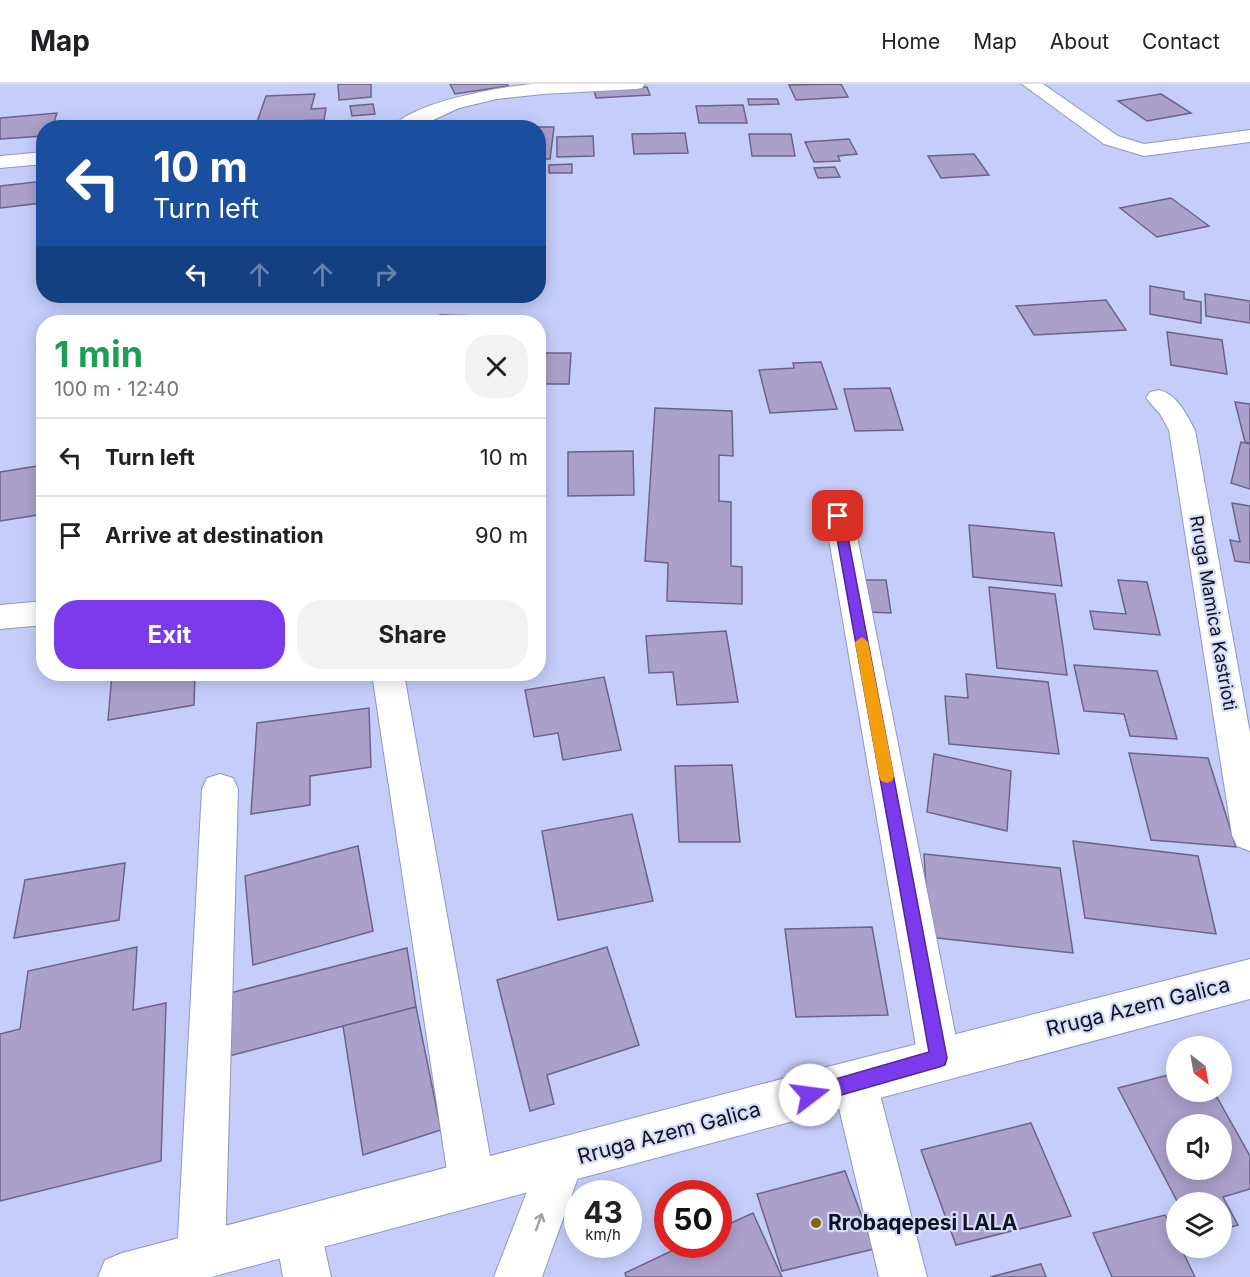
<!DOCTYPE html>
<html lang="en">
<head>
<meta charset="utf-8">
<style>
	:root { --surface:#fff; --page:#f2f2f2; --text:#202124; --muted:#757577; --line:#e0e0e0; --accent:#7c3aed }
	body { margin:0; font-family:Inter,sans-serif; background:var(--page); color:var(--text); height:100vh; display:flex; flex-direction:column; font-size:22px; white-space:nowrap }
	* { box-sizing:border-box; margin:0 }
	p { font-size:20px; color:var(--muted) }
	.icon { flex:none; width:33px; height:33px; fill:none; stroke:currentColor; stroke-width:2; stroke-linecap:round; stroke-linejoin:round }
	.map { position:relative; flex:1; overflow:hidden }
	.side { position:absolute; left:36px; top:231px; width:510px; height:366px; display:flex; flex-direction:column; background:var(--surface); border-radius:24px; box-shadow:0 3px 15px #0003 }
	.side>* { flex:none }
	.banner { position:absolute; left:36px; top:36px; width:510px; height:183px; border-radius:24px; box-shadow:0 3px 15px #0003; background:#1a4fa0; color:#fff; overflow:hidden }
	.needle { width:39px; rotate:149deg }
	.controls { position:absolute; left:1166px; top:952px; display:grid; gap:12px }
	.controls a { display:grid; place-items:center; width:66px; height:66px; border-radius:50%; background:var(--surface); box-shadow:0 3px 15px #0003; font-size:30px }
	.speed { position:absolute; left:564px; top:1096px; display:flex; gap:12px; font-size:30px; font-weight:700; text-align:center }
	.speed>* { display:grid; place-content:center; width:78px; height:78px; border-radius:50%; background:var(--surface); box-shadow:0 3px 15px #0003; line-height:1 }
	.speed small { font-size:15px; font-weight:400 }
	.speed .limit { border:9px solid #d22; background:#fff; color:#111 }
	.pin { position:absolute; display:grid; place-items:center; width:51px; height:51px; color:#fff; margin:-26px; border-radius:12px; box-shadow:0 3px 9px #0006 }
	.me { position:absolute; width:66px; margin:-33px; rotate:75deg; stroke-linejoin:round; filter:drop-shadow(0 0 4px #0008) }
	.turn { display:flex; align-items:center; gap:21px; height:126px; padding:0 18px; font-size:27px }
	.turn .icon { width:78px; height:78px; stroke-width:2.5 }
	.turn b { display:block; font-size:42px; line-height:51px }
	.lanes { display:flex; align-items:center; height:57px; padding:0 18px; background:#0003; justify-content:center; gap:30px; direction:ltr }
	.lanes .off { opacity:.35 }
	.round { display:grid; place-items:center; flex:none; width:63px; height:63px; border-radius:24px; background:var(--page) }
	.overview { display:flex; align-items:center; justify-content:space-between; height:102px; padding:0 18px }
	h1 { font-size:36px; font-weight:700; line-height:45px; color:#1e9e55 }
	.primary-button { display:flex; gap:12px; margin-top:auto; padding:12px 18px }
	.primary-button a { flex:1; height:69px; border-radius:24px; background:var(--accent); color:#fff; font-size:24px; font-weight:700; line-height:69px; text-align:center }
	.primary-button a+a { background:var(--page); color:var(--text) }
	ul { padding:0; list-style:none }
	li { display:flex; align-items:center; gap:18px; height:78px; padding:0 18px; border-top:2px solid var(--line) }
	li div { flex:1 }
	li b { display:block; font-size:22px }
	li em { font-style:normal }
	header { display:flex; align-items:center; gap:36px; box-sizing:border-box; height:84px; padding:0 30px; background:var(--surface); border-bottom:2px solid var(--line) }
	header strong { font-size:28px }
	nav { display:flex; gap:33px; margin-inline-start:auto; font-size:21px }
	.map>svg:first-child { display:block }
	.building { fill:#aba0cb; stroke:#6d638a; stroke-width:1.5; fill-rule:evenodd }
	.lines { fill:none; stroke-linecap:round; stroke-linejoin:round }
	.minor-casing { stroke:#8f96c1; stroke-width:2 }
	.major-casing { stroke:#8f96c1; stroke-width:2 }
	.minor { fill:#fff; fill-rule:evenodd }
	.major { fill:#fff; fill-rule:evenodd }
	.oneway { stroke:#9fa0a7 }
	.route { fill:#7c3aed; stroke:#51269a; stroke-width:1.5 }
	.slow { fill:#f59e0b }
	.poi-dot { fill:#7d6a01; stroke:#d6dcf7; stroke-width:2 }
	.labels { text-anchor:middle; stroke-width:4.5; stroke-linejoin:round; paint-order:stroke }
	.street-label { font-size:18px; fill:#101222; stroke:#d6dcf7 }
	.near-street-label { font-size:21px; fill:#101222; stroke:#d6dcf7 }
	.near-poi-label { font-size:21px; font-weight:bold; fill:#101222; stroke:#d6dcf7; text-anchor:start }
</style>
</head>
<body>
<header>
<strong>Map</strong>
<nav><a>Home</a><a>Map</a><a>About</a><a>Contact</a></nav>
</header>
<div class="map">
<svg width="1250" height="1193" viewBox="0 0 1250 1193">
	<rect width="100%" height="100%" fill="#c5cefa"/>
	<g class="building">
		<path d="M338,0H371V13L339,16Z"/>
		<path d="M450,0H507L508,2L455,10Z"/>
		<path d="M841,0L848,13L796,16L789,1Z"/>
		<path d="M647,3L650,11L596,14L594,6Z"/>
		<path d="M315,10L311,25L326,24L324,36L293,37L292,44H255L266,12Z"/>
		<path d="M1161,10L1191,29L1147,37L1118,17Z"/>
		<path d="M748,15H777L779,20L749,21Z"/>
		<path d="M373,20L375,30L352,32L350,22Z"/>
		<path d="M743,21L747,39H699L696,22Z"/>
		<path d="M57,29L52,44H44V52L0,55V34Z"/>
		<path d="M520,43H554L550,75H538V44Z"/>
		<path d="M685,49L688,69L634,70L632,50Z"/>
		<path d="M749,50H791L795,72H752Z"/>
		<path d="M593,52L594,72L557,73V53Z"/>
		<path d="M849,55L857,70L838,72L840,77L814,78L805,58Z"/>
		<path d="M974,70L989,91L941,94L928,72Z"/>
		<path d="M572,80V89H549V81Z"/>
		<path d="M835,83L840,93L818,94L814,84Z"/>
		<path d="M44,97L42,119L0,124V102Z"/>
		<path d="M1171,114L1209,142L1157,153L1120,124Z"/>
		<path d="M1150,202L1184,208V215L1201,218V239L1150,230Z"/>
		<path d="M1205,210L1250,217V239L1206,232Z"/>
		<path d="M1106,216L1126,246L1034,251L1016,222Z"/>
		<path d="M440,231L482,232L481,238H438Z"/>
		<path d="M1167,248L1222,256L1227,290L1171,281Z"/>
		<path d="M538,269H571L569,300H538Z"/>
		<path d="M821,278L837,325L770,329L759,286L794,284L793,279Z"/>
		<path d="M890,304L903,346L855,347L844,305Z"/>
		<path d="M1235,318L1250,320V359L1245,358Z"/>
		<path d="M655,324L732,327L733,372L719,371V417L731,418V482L742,483V520L667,517L668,479L645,477Z"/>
		<path d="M1241,358L1250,360V405L1231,399Z"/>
		<path d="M633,367L634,411L568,412V368Z"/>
		<path d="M44,381V430L0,437V388Z"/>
		<path d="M1232,419L1250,422V479L1235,477L1230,456L1240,458Z"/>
		<path d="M969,441L1054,449L1062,502L973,493Z"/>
		<path d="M864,496H886L891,529L869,528Z"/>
		<path d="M1118,496L1147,498L1160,551L1094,545L1090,527L1126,530Z"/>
		<path d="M989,503L1055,510L1067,591L997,584Z"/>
		<path d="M726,547L738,618L677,621L673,588L649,589L646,552Z"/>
		<path d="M1074,581L1157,587L1177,655L1130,652L1124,630L1084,627Z"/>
		<path d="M112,590H195L194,621L108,636Z"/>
		<path d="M966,590L1048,598L1059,670L949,660L945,612L968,614Z"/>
		<path d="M604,593L621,666L563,676L558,649L534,653L525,606Z"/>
		<path d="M369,624L371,683L310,692V721L251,730L257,639Z"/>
		<path d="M1129,669L1208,674L1236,763L1151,756Z"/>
		<path d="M934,670L1011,687L1007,747L927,728Z"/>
		<path d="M732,681L740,758H679L675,682Z"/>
		<path d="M632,730L653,817L558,836L542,747Z"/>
		<path d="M1073,757L1198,772L1216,850L1085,834Z"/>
		<path d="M358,762L373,847L253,881L245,792Z"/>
		<path d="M924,770L1060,784L1073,869L929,853Z"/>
		<path d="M125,779L119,836L14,854L25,796Z"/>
		<path d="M872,843L888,931L796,933L785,845Z"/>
		<path d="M137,863L133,926L166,919L161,1077L0,1117V950L20,945L28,887Z"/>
		<path d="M607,863L639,961L547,991L554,1020L530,1027L497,896Z"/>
		<path d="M407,864L416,923L229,972L226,910Z"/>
		<path d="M416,923L441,1046L363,1071L343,942Z"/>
		<path d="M1176,989V1008H1214L1250,1072V1105L1223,1113L1238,1141L1221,1146V1119H1178L1118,1004ZM1176,1041H1221V1086H1176Z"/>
		<path d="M1031,1039L1071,1132L956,1161L921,1066Z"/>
		<path d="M845,1087L874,1165L782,1187L757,1110Z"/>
		<path d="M753,1129L782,1193H626L625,1189L684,1161H718V1145Z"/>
		<path d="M1165,1131L1176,1153V1164H1181L1195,1193H1112L1093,1149Z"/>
		<path d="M1041,1180L1046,1193H990Z"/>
	</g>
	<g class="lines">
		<defs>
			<g id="minor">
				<path d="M532,0H645L642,4L636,5L543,10L497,15L459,24L416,44H392C411,18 500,3 532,0Z"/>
				<path d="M1022,0H1043L1118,52L1144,60L1250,46V58L1144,72L1104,60Z"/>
				<path d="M44,68V80L0,84V72Z"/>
				<path d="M1159,306C1178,311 1186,330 1195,346L1250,649V767L1237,762L1232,751L1169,346L1160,330L1146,314L1150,308Z"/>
				<path d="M839,422L849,425L853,432L960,974L954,989L939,995L924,989L918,974L825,432L829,425Z"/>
				<path d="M44,517V541L0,545V521Z"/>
				<path d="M372,590H404L495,1100L488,1116L472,1123L456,1116L449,1100Z"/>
				<path d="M220,690L233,694L238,705L225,1172L218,1189C205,1193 197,1193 184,1189L177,1172L202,705L207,694Z"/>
				<path d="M855,977L870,984L877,999L927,1193H879L833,999L840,984Z"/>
				<path d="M561,1054L577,1061L584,1077L542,1193H494L545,1061Z"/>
				<path d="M298,1124L315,1130L321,1147L331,1193H283L275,1147L281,1130Z"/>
			</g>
			<path id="major" d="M1250,875V915L211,1193H98L105,1176L122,1169L827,983Z"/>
		</defs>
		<use href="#minor" class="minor-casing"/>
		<use href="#major" class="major-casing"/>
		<use href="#minor" class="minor"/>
		<use href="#major" class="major"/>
	</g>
	<defs><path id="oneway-shaft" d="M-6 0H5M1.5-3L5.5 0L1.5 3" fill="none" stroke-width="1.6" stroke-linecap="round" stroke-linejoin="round" transform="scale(1.5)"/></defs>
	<use class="oneway" href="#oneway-shaft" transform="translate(539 1138) rotate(-70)"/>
	<path class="route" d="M838,428L844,432L947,974L945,981L939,983L810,1020L804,1017L801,1011L804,1004L929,968L833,432Z"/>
	<path class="slow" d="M862,553L868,558L894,692L892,697L887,699L881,697L879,692L855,558Z"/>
	<circle class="poi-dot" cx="816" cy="1139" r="6"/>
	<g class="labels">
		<g class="street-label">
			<text transform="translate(1213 529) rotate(80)" y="6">Rruga Mamica Kastrioti</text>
		</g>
		<g class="near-street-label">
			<text transform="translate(1138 923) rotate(-14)" y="7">Rruga Azem Galica</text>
			<text transform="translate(669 1049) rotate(-15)" y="7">Rruga Azem Galica</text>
		</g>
		<g class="near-poi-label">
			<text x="828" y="1146">Rrobaqepesi LALA</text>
		</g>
	</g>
</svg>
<div class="controls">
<a><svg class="needle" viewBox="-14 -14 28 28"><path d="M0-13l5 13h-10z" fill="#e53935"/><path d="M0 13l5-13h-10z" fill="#757577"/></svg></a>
<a><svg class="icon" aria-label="sound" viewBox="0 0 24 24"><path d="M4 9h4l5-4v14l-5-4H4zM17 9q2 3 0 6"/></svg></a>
<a><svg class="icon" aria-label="layers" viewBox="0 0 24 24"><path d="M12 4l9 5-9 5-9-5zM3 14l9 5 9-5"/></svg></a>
</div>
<div class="speed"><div>43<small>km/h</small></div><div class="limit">50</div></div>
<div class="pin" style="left:838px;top:432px;background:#d93025"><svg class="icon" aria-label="arrive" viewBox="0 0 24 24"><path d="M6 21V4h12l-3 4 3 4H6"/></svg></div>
<svg class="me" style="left:810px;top:1011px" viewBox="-20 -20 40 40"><circle r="19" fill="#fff"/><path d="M0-13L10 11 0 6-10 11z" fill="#7c3aed"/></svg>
<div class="banner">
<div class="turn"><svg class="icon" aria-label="left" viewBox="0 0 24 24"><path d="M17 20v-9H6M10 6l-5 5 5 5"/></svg><div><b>10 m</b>Turn left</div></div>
<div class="lanes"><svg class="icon" aria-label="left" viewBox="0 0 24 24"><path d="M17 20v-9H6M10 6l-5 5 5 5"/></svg><svg class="icon off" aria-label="ahead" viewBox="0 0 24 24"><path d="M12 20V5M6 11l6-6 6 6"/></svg><svg class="icon off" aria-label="ahead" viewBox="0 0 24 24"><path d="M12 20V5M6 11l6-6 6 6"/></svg><svg class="icon off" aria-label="right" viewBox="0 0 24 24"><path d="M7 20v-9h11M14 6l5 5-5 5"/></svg></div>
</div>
<section class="side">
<div class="overview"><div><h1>1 min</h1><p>100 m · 12:40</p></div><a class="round"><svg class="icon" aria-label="close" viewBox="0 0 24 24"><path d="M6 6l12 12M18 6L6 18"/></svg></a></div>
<ul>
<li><svg class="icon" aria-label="left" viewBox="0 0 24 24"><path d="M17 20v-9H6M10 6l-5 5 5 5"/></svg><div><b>Turn left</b></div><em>10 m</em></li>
<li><svg class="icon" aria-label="arrive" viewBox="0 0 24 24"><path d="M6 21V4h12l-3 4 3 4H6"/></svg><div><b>Arrive at destination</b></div><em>90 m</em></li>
</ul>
<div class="primary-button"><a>Exit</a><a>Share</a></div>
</section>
</div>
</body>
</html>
